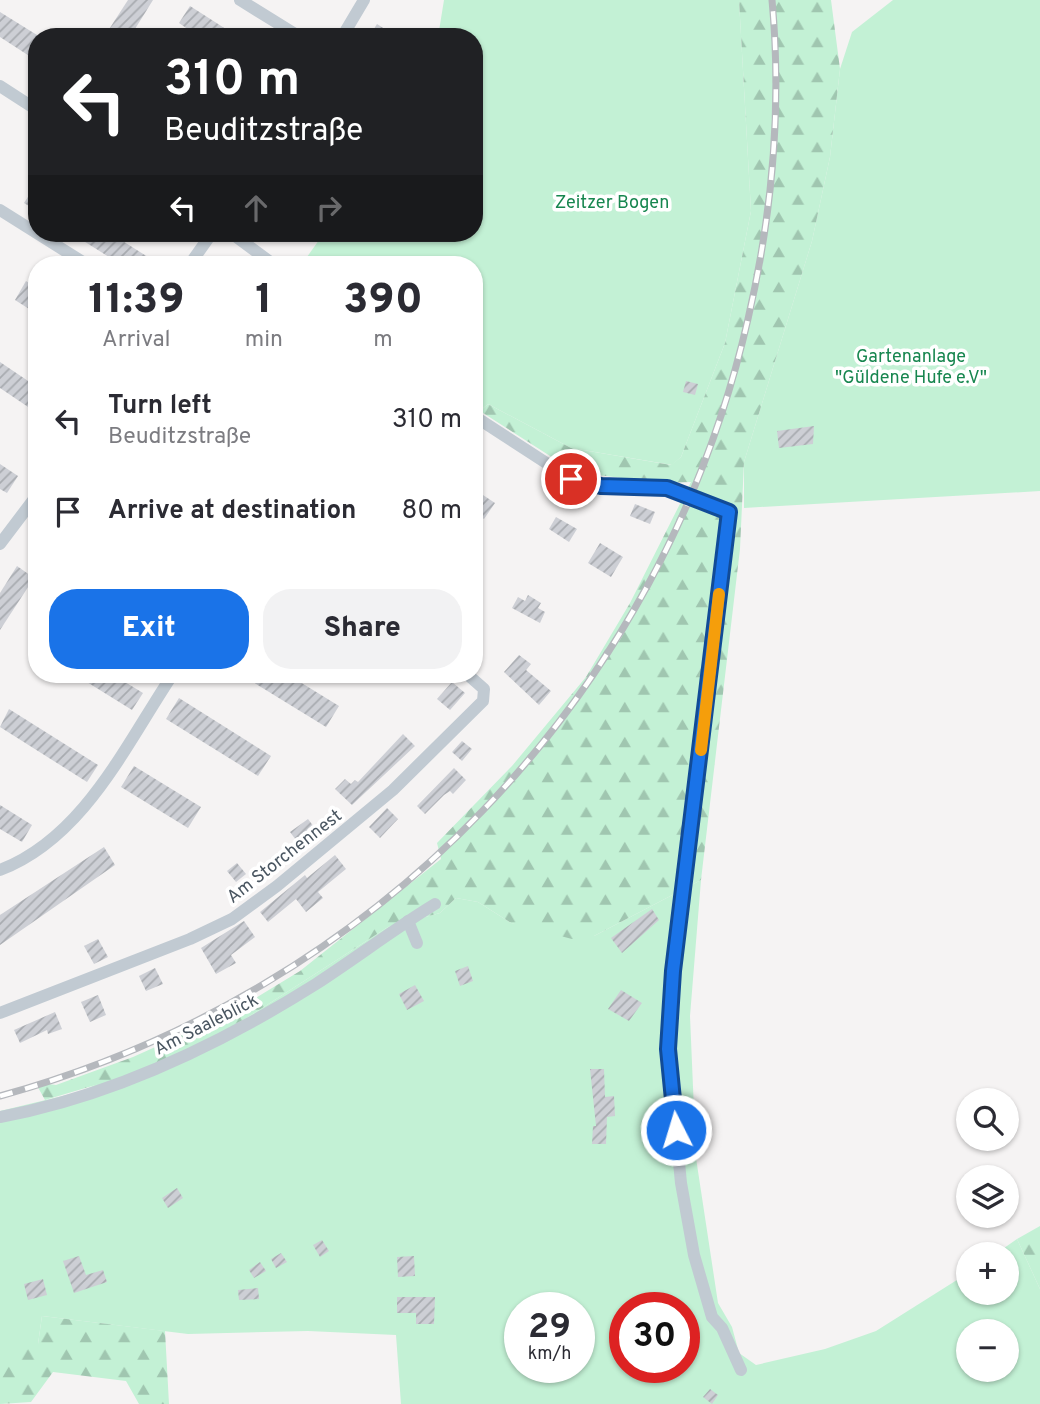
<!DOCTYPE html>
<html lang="en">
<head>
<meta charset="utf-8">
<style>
	:root { --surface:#fff; --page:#f2f2f3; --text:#2b2b33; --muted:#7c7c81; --accent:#1a73e8 }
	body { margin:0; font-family:Overpass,sans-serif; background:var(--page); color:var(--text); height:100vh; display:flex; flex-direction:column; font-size:26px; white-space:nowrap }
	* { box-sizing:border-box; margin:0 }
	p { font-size:23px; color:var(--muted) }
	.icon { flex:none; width:38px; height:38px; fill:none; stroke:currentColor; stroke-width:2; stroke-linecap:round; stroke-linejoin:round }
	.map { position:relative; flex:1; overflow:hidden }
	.drawer { position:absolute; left:28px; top:256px; width:455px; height:427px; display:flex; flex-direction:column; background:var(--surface); border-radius:28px; box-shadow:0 2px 5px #0004 }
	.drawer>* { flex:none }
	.guide { position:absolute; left:28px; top:28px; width:455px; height:214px; border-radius:28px; box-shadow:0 2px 5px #0004; background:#202124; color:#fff; overflow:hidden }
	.controls { position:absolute; left:956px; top:1088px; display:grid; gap:14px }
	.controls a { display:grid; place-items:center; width:63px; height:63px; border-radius:50%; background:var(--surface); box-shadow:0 2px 5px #0004; font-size:35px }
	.speed { position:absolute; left:504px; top:1292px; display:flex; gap:14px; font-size:35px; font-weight:700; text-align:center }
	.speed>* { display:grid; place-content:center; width:91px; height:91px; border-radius:50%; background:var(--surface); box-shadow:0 2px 5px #0004; line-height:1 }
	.speed small { font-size:18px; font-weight:400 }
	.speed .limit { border:10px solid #d22; background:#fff; color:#111 }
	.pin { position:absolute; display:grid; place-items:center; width:60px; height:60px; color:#fff; margin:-30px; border:4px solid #fff; border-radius:50%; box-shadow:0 2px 7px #0007 }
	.me { position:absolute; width:77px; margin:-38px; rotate:355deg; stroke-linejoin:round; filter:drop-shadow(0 0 5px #0008) }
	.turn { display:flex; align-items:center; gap:24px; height:147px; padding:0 21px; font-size:32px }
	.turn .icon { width:91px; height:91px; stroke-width:2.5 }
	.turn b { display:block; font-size:49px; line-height:60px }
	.lanes { display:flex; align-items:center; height:66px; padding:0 21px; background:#0003; justify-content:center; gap:35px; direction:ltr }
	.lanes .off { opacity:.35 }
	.eta { display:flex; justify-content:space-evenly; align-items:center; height:119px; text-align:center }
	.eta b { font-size:42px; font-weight:800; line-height:49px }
	.action { display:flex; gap:14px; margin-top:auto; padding:14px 21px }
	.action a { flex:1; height:80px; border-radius:28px; background:var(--accent); color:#fff; font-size:28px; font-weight:800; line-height:80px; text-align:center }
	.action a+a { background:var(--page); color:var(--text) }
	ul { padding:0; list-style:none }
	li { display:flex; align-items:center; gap:21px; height:91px; padding:0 21px }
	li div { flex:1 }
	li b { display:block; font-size:26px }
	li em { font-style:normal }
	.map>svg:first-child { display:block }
	.green { fill:#c3f1d5; fill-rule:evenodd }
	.forest { fill:url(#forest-firs) }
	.building { fill:url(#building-hatch) }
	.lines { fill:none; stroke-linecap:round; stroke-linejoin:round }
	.minor { stroke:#c1cad2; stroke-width:12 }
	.rail-casing { stroke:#b5b8bd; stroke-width:7 }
	.rail { stroke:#fff; stroke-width:4.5; stroke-dasharray:13; stroke-linecap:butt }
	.route-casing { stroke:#114b97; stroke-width:18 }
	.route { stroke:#1a73e8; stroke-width:12 }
	.slow { stroke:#f59e0b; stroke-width:12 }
	.labels { text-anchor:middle; stroke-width:7; stroke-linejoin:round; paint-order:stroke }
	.park-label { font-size:18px; fill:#17864f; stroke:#fff }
	.street-label { font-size:18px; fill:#4a5661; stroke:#fff }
</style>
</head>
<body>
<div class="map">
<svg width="1040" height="1404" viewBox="0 0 1040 1404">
	<defs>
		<pattern id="forest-firs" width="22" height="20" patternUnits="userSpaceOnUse" patternTransform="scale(1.75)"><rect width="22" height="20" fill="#c3f1d5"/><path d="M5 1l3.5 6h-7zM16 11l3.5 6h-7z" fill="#a0c6b0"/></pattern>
		<pattern id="building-hatch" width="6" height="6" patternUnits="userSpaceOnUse" patternTransform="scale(1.75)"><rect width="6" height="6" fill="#cdcfd5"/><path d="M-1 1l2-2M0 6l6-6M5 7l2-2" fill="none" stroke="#a8abb0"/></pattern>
	</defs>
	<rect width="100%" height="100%" fill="#f5f3f3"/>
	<g class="green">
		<path d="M444,0H739L751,211L725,343L681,457L672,465L571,448L488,404L480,411L474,408V264H302L324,233H474V37H438Z"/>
		<path d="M893,0H1040V491L744,508V462L812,241L830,157L840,69L852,32Z"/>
		<path d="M701,880L690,1016L696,1158L718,1303L732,1327L739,1353L756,1365L825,1349L876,1331L968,1273V1293H1006V1255H994L1017,1239L1040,1289V1404H401L396,1335L308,1331L188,1334L42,1316L38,1344H0V1111L79,1092L245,1019L388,927L440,913L456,898L478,902L511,923L594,936ZM520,1307H579V1367H520ZM625,1307H684V1367H625ZM968,1332H1006V1370H968Z"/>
	</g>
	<g class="forest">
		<path d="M739,0H831L840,69L830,157L812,241L744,462L740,549L701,880L594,936L572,939L511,923L478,902L456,898L440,913L388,927L245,1019L175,1055L136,1073L45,1100L35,1082L56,1085L133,1057L231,1013L300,971L441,859L437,843L512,766L586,677L630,603L691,482L660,483L575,472L480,411L488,404L571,448L671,465L681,457L725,343L751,211Z"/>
		<path d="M1040,1226V1289L1017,1239Z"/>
		<path d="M42,1316L165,1331L169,1404H139L126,1381L53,1372L31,1402L0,1404V1344H38Z"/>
	</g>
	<g class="building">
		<path d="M128,0H153L130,37H104Z"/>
		<path d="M190,6L215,22L238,37H199L179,23Z"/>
		<path d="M0,12L37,35V61L0,37Z"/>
		<path d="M377,24L397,37H369Z"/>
		<path d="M37,183V211L24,203Z"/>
		<path d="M71,233H110L159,264H120Z"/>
		<path d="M26,281L37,288V314L15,300Z"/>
		<path d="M0,362L37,387V413L0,388Z"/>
		<path d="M686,381L698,384L695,395L683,392Z"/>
		<path d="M814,426L813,444L779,448L777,431Z"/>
		<path d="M0,464L18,476L7,493L0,489Z"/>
		<path d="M474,489L495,503L484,519L474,513Z"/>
		<path d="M635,504L655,512L650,524L630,516Z"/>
		<path d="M556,517L577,529L569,542L549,529Z"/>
		<path d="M600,543L623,557L611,577L588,563Z"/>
		<path d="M17,566L34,578L0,630V593Z"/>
		<path d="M528,595L541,603L538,608L545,612L540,623L512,608L518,597L525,601Z"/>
		<path d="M519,655L531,664L526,670L551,691L539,705L504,672Z"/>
		<path d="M74,674H112L143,693L132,710Z"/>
		<path d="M240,674H287L339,706L326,727Z"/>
		<path d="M452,682L465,693L450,710L437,699Z"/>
		<path d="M179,698L271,756L258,776L166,719Z"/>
		<path d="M9,709L98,765L87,782L0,727Z"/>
		<path d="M403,734L415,746L352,805L335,789L345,779L351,784L355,780L358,782Z"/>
		<path d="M462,741L472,749L462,761L452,752Z"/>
		<path d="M134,766L201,807L188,828L121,787Z"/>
		<path d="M454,768L466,780L453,794L450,791L444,795L425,814L417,806Z"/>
		<path d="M0,805L32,825L22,842L0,829Z"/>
		<path d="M387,808L398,819L380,838L369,827Z"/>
		<path d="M308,819L317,831L299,844L290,832Z"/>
		<path d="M104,847L115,865L0,945V915Z"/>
		<path d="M335,855L346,869L318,892L323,898L306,912L296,899L268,922L260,912L305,875L307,878Z"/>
		<path d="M237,863L246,874L236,882L227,871Z"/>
		<path d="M652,909L659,920L622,953L611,938Z"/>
		<path d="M244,921L255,937L231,955L236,963L216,974L201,948Z"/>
		<path d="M98,939L108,957L94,964L84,946Z"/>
		<path d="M468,966L473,981L460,986L455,971Z"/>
		<path d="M155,968L163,984L146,991L139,976Z"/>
		<path d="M415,985L424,1001L407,1010L399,994Z"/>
		<path d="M621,990L642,1003L629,1021L608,1009Z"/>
		<path d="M98,995L106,1015L90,1022L81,1002Z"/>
		<path d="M55,1012L62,1029L48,1034L47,1030L20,1043L14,1030Z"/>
		<path d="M590,1069H604L605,1097L614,1096L615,1116L607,1117L606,1144H592L593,1126H596Z"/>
		<path d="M177,1188L183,1198L168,1208L162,1198Z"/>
		<path d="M322,1240L329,1251L320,1257L313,1245Z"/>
		<path d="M281,1253L287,1262L276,1268L271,1259Z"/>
		<path d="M79,1256L86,1275L103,1270L107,1282L74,1293L63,1261Z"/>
		<path d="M414,1256L415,1276L398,1277L397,1257Z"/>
		<path d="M260,1262L266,1271L254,1278L249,1270Z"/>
		<path d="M43,1279L47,1295L28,1300L24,1284Z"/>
		<path d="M258,1288L259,1299L239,1300L238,1290Z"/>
		<path d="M397,1297H435L434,1324H416V1313H397Z"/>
		<path d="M710,1389L718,1395L712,1404L703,1397Z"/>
	</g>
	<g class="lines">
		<g class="minor">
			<path d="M240,0L300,37"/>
			<path d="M342,37L364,0"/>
			<path d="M0,86L37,110"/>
			<path d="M0,210L86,264"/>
			<path d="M231,233L273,264"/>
			<path d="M190,264L212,233"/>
			<path d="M474,416L571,479L601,486L667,488L729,512L673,971L668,1049L681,1183L694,1255L712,1317L722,1328L741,1370"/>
			<path d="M0,544L37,495"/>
			<path d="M0,870C84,838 126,744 173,674"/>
			<path d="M408,921L417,943"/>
			<path d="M0,1013L190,939L232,919L277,886L393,790L483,701L484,689L467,674"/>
			<path d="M0,1117C113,1096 219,1045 316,984C356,958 394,929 435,904"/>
		</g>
		<defs>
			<path id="rail" d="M0,1096C375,993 661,699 748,319C772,215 782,107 772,0"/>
		</defs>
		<use href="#rail" class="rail-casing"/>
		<use href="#rail" class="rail"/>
	</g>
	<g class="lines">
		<defs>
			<path id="route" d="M571,479L601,486L667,488L729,512L673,971L668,1049L676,1130"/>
		</defs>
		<use href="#route" class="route-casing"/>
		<use href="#route" class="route"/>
		<path class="slow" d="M701,750L719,594"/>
	</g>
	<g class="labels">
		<g class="park-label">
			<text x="612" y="208">Zeitzer Bogen</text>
			<text x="911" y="362">Gartenanlage<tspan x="911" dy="21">"Güldene Hufe e.V"</tspan></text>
		</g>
		<g class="street-label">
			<text transform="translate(284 856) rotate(-38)" y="6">Am Storchennest</text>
			<text transform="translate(206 1024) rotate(-27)" y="6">Am Saaleblick</text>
		</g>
	</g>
</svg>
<div class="controls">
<a><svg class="icon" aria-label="search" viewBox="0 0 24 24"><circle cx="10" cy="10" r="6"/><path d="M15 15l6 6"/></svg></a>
<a><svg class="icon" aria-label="layers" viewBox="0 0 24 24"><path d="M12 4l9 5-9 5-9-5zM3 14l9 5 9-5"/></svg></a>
<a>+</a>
<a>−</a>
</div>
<div class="speed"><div>29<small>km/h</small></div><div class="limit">30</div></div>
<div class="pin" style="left:571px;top:479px;background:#d93025"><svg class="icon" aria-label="arrive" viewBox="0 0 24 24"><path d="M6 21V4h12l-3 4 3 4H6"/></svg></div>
<svg class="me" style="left:676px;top:1130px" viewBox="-20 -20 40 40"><circle r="17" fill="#1a73e8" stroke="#fff" stroke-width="3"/><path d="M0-11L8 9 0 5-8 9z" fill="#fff"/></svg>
<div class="guide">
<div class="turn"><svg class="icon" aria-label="left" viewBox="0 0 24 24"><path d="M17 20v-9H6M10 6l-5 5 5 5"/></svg><div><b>310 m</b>Beuditzstraße</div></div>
<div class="lanes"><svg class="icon" aria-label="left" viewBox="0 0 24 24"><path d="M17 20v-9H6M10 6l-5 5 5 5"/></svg><svg class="icon off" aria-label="ahead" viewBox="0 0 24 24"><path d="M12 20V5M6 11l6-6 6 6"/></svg><svg class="icon off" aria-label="right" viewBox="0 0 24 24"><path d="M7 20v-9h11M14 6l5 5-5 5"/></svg></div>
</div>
<section class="drawer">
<div class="eta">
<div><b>11:39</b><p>Arrival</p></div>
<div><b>1</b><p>min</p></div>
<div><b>390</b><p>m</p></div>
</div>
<ul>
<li><svg class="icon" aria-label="left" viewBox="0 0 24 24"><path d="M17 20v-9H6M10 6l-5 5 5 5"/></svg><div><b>Turn left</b><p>Beuditzstraße</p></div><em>310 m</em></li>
<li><svg class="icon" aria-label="arrive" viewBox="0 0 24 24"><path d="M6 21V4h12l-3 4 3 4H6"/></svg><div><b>Arrive at destination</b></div><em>80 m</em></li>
</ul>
<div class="action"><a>Exit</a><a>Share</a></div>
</section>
</div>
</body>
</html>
